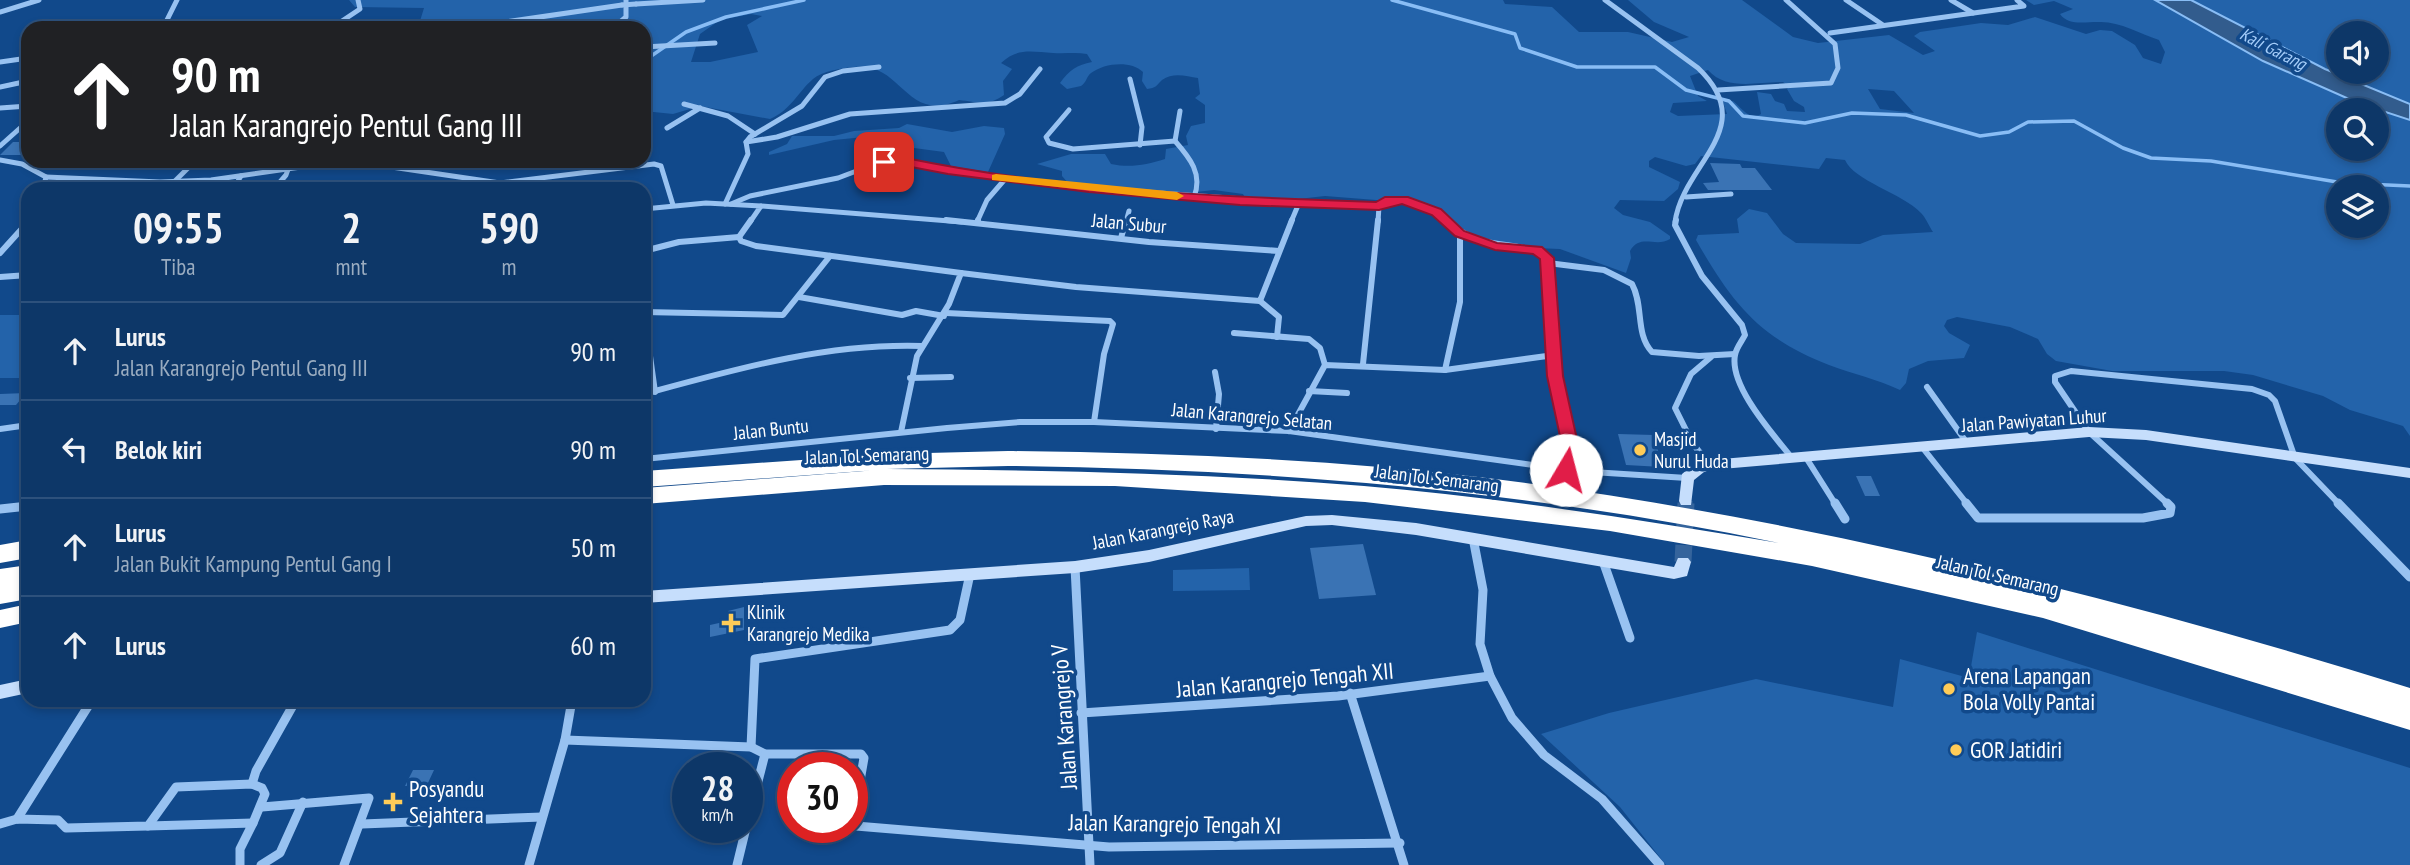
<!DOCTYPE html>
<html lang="id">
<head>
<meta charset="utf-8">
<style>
	:root { --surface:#0d3768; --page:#1b4271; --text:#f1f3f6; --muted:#9aacc0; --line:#2d517c }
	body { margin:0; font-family:"PT Sans Narrow",sans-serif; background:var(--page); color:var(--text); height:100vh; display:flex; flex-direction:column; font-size:26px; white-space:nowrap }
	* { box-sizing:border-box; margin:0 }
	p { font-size:23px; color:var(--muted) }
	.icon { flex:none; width:38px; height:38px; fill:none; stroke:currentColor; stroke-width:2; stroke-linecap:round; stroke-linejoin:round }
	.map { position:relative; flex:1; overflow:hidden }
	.sheet { position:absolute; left:21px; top:182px; width:630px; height:525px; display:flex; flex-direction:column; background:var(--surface); border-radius:21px; box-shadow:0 4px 10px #0003,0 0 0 2px var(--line) }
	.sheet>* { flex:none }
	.top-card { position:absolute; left:21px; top:21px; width:630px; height:147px; border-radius:21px; box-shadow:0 4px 10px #0003,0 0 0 2px var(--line); background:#202124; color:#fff; overflow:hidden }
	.tools { position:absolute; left:2326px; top:21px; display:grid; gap:14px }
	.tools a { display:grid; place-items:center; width:63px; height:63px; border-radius:50%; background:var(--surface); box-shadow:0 4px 10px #0003,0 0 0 2px var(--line); font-size:35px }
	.speed { position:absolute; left:672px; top:752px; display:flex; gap:14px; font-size:35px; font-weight:700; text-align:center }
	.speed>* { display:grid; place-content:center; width:91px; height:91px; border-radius:50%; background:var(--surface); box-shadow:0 4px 10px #0003,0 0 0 2px var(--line); line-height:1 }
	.speed small { font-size:18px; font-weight:400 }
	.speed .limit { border:10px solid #d22; background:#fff; color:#111 }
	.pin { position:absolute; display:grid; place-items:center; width:60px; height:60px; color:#fff; margin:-30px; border-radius:14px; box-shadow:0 4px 10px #0006 }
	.me { position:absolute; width:77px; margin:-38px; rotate:8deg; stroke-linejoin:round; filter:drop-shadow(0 0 5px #0008) }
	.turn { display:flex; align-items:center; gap:24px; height:147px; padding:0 35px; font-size:32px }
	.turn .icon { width:91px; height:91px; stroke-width:2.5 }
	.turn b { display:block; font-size:49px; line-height:60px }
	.eta { display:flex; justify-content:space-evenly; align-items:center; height:119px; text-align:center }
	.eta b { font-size:42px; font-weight:800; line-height:49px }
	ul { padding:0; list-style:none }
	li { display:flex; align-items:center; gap:21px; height:98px; padding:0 35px; border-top:2px solid var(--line) }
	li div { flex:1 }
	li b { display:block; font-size:26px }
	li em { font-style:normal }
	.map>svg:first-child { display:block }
	.green { fill:#2363aa; fill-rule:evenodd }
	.water { fill:#325c8d; stroke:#89bdf5; stroke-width:2 }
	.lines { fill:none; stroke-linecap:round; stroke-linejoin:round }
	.stream { stroke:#89bdf5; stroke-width:3.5 }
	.building { fill:#3a73b4 }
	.secondary-tunnel-far1 { stroke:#35649c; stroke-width:13; stroke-dasharray:13 6; stroke-linecap:butt }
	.secondary-tunnel { stroke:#35649c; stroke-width:17; stroke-dasharray:17 9; stroke-linecap:butt }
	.minor-far2 { stroke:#98c2f1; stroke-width:5 }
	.minor-far1 { stroke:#98c2f1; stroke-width:6 }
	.minor { stroke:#98c2f1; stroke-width:9 }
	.secondary { fill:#c6defc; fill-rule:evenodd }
	.motorway { fill:#fff; fill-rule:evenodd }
	.minor-bridge { stroke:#98c2f1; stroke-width:5 }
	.route { fill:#e11d48; stroke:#92132f; stroke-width:2 }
	.slow { fill:#f59e0b }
	.poi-dot { fill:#ffcc58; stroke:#11498b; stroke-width:2.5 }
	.labels { text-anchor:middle; stroke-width:7; stroke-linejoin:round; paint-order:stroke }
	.far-water-label { font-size:18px; font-style:italic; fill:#a4ccf9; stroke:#11498b }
	.street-label { font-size:19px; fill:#fff; stroke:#11498b }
	.poi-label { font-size:19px; fill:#fff; stroke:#11498b; text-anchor:start }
	.near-poi-label { font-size:23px; fill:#fff; stroke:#11498b; text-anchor:start }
	.near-street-label { font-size:23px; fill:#fff; stroke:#11498b }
</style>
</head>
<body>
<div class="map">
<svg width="2410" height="865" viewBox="0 0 2410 865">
	<rect width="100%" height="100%" fill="#11498b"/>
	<g class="green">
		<path d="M349,0H1503L1505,4L1552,7L1579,32H1628L1672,42L1689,37L1654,22L1628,0H1742L1793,37L1818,43L1889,35L1923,55L1935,51L1914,36L1920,32L1981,23L2008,25L2035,17L2086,34L2100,30L2112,31L2135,45L2143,58L2161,64L2165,52L2159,40C2141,34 2120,22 2101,22C2088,21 2069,27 2060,14L2073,9L2054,1L2034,5L2026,0H2155L2263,61L2358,103L2410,120V436L2403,426L2350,410L2323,396L2253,375L2224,371H2112L2056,361L2047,354L2038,339L2010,327L1957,317L1947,320L1944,326L1949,333L1970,345L1964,358L1928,361L1909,369L1906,383L1900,390C1877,379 1853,374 1829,365C1759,338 1732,303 1696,240L1698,235L1739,233L1737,219L1749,209L1767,213L1783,234L1796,243L1860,244L1883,235L1933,232C1929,226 1926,218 1921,213C1902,193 1854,181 1845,160L1826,158L1819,169L1701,156L1695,164L1686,166L1655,157L1649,161V167L1680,182L1678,189L1664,201L1620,200L1614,208L1623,215L1650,222L1670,236V239C1656,248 1640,233 1630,251L1631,258L1626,273L1560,249L1512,247L1472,235L1427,204L1325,196L1298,199L1278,206L1249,205L1243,194L1214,190L1178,194L1069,184L1062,176V171L1037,164L1071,154H1105L1111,164C1130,168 1146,165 1165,159L1166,149L1188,145L1186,136L1191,126L1205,123V105L1195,98L1200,94L1198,78C1186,76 1173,72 1162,80C1156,86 1156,88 1147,89L1142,81L1143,72C1131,60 1104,63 1091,73C1086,77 1087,82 1081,86L1067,89L1060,83C1069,70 1077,65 1092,62L1087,54C1076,52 1065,54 1053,53C1033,52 1018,47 1001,63L1012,69L1003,81L1004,95C987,107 978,102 959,100C906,125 901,60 854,67C842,68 822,71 813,79C797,93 791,110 770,119L700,106L673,114L644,111V28H426L420,21L424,8L355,7ZM751,14L762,16L747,25L758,52L710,62H691L700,34L720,20ZM1708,70C1726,91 1757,82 1783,82L1789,87L1787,89L1794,101L1804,107L1805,112L1787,111L1784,104L1775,101L1771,94L1757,92L1761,114C1749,121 1742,108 1733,101L1723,102L1727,114L1678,116L1670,112L1673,103L1707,101L1698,96L1690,76ZM1868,89L1894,91L1914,113L1880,109ZM2338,110H2376V149H2338ZM2338,187H2376V226H2338Z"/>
		<path d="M2191,0H2410V104L2325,69ZM2338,33H2376V72H2338Z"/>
		<path d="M907,124L952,132L984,126L1004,128L1005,134L988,172L951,166L944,152L914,148L895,134L834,140L769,155V152L787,144L792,136H834L854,131L899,128Z"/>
		<path d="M0,315H28V370L20,378H0Z"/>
		<path d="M1249,568L1250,590L1173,591V570Z"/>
		<path d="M1977,632L2410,768V865H1666L1620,807L1541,734L1609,713L1756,679L1893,707L1900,659L1969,678Z"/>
	</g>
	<path class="water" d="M2155,0H2191L2325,69L2410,104V120L2358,103L2263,61Z"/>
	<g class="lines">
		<g class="stream">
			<path d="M1392,0L1515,34L1520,48L1577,67H1655L1686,90L1729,101L1743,116L1805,123L1852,113L1906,115L1980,136L2009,132L2028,122L2074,121L2123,148L2151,158L2211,161L2343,183L2410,186"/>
			<path d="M644,61L686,32L726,17L804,0"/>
		</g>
	</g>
	<g class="building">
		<path d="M13,142H28V155H0Z"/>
		<path d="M1710,163L1740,164L1742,168H1755L1772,190H1708L1703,183L1719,182Z"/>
		<path d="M26,393L16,405H0V394Z"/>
		<path d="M1618,434L1654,435L1662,467L1626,465Z"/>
		<path d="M1856,476H1871L1880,496H1865Z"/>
		<path d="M1363,544L1376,595L1319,599L1310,548Z"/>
		<path d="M744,607V630L710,637V625L728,621V611Z"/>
		<path d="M413,770H434L427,785L405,786Z"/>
	</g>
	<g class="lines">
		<path class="secondary-tunnel-far1" d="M1686,505V501"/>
		<path class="secondary-tunnel" d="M1683,562L1686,503"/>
		<g class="minor-far2">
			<path d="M1605,0L1698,68C1761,128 1683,163 1675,222"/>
			<path d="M1846,0L1883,25"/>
			<path d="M1951,0L1973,13"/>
			<path d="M636,4L703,0"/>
			<path d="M0,12L39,0"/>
			<path d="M339,23L360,9L358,0"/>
			<path d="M163,28L177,0"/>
			<path d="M207,28L228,25L240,28"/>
			<path d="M290,28L403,23L453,27L485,25L622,5"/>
			<path d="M613,28L626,17V0"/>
			<path d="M1830,33L2024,6L2017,0"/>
			<path d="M644,47L715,43"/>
			<path d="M0,62L28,58"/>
			<path d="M1130,79L1142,127L1140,145"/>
			<path d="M0,87L28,81"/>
			<path d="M1718,90L1831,83L1838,68L1835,44L1786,0"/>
			<path d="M684,104L728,116L755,134"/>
			<path d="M0,108L28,106"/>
			<path d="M1069,110L1046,137L1049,143L1073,149L1175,141C1190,158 1203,174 1194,197"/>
			<path d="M667,128L700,108"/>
			<path d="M1175,141L1180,111"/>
			<path d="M746,142L777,137L850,114L1005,103L1020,94L1040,69"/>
			<path d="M0,146L28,121"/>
			<path d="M0,160L22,164L46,177L43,189"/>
			<path d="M46,177L160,182L211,180L315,165L371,164L500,183L654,164L661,166L673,205"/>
			<path d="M175,181L195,161"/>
			<path d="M233,189L241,176"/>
			<path d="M274,189L286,175L291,161"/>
			<path d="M409,189L464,182"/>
			<path d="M1686,197L1731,194"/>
			<path d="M1299,203L1379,206"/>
			<path d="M725,204L748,154L746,142L750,137L802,106L825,77L843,71L879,67"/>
			<path d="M731,204L750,196L838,178L875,164L906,162L948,171L1089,188L1299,203L1291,222"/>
			<path d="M761,206L962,222"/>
			<path d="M1379,206C1405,196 1427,204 1448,222"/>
			<path d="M644,209L706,203L761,206L750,222"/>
			<path d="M977,222L987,200L1006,178"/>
			<path d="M1126,222L1129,211"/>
			<path d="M1378,222L1379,206"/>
		</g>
		<g class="minor-far1">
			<path d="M946,220L1149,242L1279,251"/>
			<path d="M1446,220C1482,252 1506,239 1544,254L1548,263L1554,355"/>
			<path d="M1676,220L1675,225L1702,276L1742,325L1745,335C1742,341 1736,348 1735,355C1729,386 1773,434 1791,457"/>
			<path d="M977,223L978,220"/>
			<path d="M739,237L751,220"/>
			<path d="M1121,238L1126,220"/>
			<path d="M644,251L679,242L739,237L741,241L756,246L961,273L949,304L917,356L901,432"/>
			<path d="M0,253L28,222"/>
			<path d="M1548,263L1604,270L1632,284C1644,306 1635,334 1652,352L1699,356L1735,354"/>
			<path d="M961,273L1076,287L1260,301L1292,220"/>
			<path d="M0,277L28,275"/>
			<path d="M799,297L902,315L916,311L944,316"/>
			<path d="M1260,301L1279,317L1277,337"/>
			<path d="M644,312L783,315L830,256"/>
			<path d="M946,313L1110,321L1113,324L1104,354L1094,422"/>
			<path d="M1234,333L1309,339L1320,348L1325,365"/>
			<path d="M649,349L655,392"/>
			<path d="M1363,364L1378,220"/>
			<path d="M1445,370L1460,302V233"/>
			<path d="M1215,372L1219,394L1216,429"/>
			<path d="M910,378L951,377"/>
			<path d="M1927,387L1967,443"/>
			<path d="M1309,391L1347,393"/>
			<path d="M644,394C736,369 826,343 922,346"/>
			<path d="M0,429L28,425"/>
			<path d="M1289,431L1325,365L1445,370L1554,355L1558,394L1576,471"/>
			<path d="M1922,447L1968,505"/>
			<path d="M1805,456L1836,505"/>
			<path d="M644,459L947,428L1020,422H1094L1289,431L1576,471L1687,478"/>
			<path d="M1710,465L1693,444L1675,408L1691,374L1711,357"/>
			<path d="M2169,505L2089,432L2055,382V376L2071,371L2252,389L2269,395L2275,401L2295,458L2340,505"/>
		</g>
		<g class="minor">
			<path d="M1835,503L1845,519"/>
			<path d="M1966,503L1978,518H2143L2170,513L2171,507L2167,503"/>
			<path d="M2338,503L2410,577"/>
			<path d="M0,509L28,506"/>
			<path d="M1473,538L1483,590L1480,644L1490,676L1512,718L1544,755L1602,799L1660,865"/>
			<path d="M1603,561L1630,638"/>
			<path d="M1075,567L1090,865"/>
			<path d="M1350,693L1404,865"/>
			<path d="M1081,713L1338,696L1490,676"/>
			<path d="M565,740L751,747L765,754H861L864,758L853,821L856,826L1109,847L1400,843"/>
			<path d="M751,747L755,659L950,630L960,620L970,574"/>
			<path d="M252,784L256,771L296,700"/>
			<path d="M262,807L369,798L344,865"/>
			<path d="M17,819L92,700"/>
			<path d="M0,824L17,819L58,820L66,828L148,826L176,787L252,784L262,788L265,794L253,823"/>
			<path d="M362,824L542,817"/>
			<path d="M747,824L765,754"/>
			<path d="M148,826L253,823L240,849V865"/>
			<path d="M261,865L280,853L303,802"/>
			<path d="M529,865L565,740L572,700"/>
			<path d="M737,865L746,828"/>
		</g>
		<g class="secondary">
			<path d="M2089,427L2146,430L2410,468V478L2146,440L2089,437L1710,470L1704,472L1694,480L1691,505H1681L1679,501L1682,474L1694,464L1710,460Z"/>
			<path d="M1332,515L1416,523L1674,567L1678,558H1688L1691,562L1687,576L1674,579L1416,535L1332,525L1306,526L1149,562L1075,573L644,603V591L1075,561L1149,550L1306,516Z"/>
			<path d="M28,679V693L0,699V685Z"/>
		</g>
		<g class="motorway">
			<path d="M1008,451C1171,453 1334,459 1495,479C1805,519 2112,595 2410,688V730L2043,618L1812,566L1610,531L1365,502L1115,486L884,485L644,504V488L877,470L644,487V471L887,454ZM1008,466C1268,469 1524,490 1779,543C1641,520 1503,498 1364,486C1205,473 1046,470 887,469Z"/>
			<path d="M28,540V558L0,563V545Z"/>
			<path d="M28,565V599L0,604V569Z"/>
			<path d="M28,604V622L0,628V610Z"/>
		</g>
		<path class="minor-bridge" d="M622,5L636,4"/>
	</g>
	<path class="route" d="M906,158C1060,190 1219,197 1376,202L1385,197H1408L1441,209L1464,231L1497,243L1542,247L1554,258L1563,376L1584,471L1576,477L1560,474L1558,470L1566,464L1547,376L1540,259L1533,254L1495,250L1455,236L1432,215L1402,204L1379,210L1240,205L1089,192L948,174L906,166H884L878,162L884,159Z"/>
	<path class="slow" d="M996,174L1177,192L1184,196L1177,200L992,180V175Z"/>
	<g class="poi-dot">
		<circle cx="1640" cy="450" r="7"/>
		<path d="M727.5 612.5h7v7h7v7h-7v7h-7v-7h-7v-7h7z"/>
		<circle cx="1949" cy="689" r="7"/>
		<circle cx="1956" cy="750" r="7"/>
		<path d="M389.5 791.5h7v7h7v7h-7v7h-7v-7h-7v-7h7z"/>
	</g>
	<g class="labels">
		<g class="far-water-label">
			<text transform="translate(2273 49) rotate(27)" y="6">Kali Garang</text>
		</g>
		<g class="street-label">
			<text transform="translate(1129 223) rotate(5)" y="7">Jalan Subur</text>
			<text transform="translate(1252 416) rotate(5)" y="7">Jalan Karangrejo Selatan</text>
			<text transform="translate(2034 420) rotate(-4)" y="7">Jalan Pawiyatan Luhur</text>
			<text transform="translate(771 429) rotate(-6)" y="7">Jalan Buntu</text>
			<text transform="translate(867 455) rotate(-2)" y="7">Jalan Tol Semarang</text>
			<text transform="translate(1437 478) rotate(7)" y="7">Jalan Tol Semarang</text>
			<text transform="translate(1163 529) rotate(-11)" y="7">Jalan Karangrejo Raya</text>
			<text transform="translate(1998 575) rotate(13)" y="7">Jalan Tol Semarang</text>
		</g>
		<g class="poi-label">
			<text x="1654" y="446">Masjid<tspan x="1654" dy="22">Nurul Huda</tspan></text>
			<text x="747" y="619">Klinik<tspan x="747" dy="22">Karangrejo Medika</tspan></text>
		</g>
		<g class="near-poi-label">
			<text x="1963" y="684">Arena Lapangan<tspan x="1963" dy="26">Bola Volly Pantai</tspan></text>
			<text x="1970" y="758">GOR Jatidiri</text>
			<text x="409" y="797">Posyandu<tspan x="409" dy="26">Sejahtera</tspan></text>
		</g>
		<g class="near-street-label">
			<text transform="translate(1285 680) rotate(-5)" y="8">Jalan Karangrejo Tengah XII</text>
			<text transform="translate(1064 717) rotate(-94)" y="8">Jalan Karangrejo V</text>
			<text transform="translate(1175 824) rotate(1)" y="8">Jalan Karangrejo Tengah XI</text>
		</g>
	</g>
</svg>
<div class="tools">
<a><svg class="icon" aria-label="sound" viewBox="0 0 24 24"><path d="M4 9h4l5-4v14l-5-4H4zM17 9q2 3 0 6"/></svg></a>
<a><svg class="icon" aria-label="search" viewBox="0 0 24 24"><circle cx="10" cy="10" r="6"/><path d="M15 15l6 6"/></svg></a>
<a><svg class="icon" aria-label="layers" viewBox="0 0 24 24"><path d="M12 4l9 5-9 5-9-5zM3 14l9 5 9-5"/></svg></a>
</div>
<div class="speed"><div>28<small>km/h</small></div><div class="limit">30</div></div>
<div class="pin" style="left:884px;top:162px;background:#d93025"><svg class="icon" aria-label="arrive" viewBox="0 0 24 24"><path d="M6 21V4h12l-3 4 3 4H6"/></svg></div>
<svg class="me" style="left:1566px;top:470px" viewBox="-20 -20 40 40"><circle r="19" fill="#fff"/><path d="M0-13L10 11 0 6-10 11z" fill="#e11d48"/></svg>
<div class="top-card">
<div class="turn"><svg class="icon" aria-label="ahead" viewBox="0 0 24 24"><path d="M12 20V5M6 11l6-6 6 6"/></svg><div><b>90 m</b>Jalan Karangrejo Pentul Gang III</div></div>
</div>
<section class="sheet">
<div class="eta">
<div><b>09:55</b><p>Tiba</p></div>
<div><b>2</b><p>mnt</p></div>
<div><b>590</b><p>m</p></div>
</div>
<ul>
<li><svg class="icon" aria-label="ahead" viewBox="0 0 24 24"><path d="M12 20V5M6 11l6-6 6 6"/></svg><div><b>Lurus</b><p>Jalan Karangrejo Pentul Gang III</p></div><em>90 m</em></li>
<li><svg class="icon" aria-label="left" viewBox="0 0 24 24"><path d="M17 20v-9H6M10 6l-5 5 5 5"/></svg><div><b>Belok kiri</b></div><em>90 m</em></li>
<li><svg class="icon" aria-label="ahead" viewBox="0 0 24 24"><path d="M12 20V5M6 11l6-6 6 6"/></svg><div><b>Lurus</b><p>Jalan Bukit Kampung Pentul Gang I</p></div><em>50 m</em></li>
<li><svg class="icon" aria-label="ahead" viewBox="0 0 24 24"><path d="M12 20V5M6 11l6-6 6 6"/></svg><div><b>Lurus</b></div><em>60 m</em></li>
</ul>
</section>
</div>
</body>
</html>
